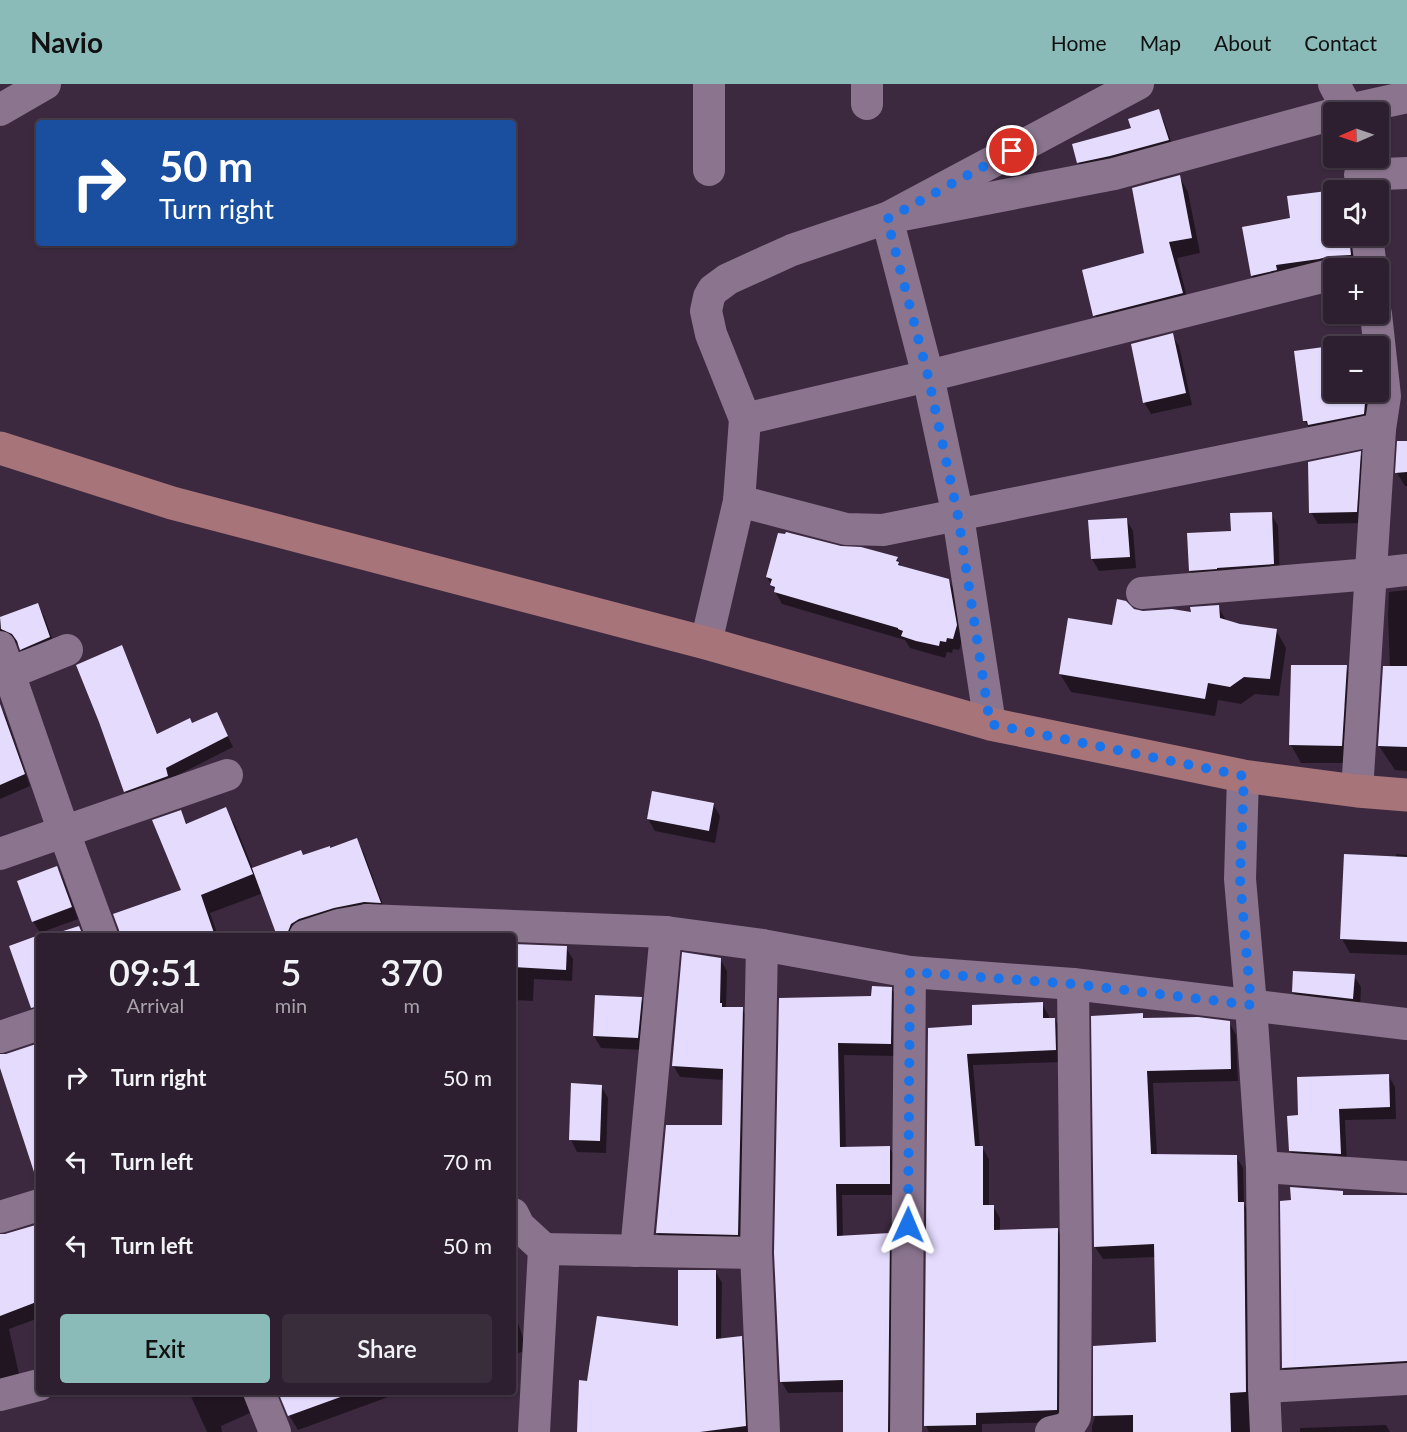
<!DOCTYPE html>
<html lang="en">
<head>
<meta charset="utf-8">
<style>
	:root { --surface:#2d1f2f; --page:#392c3b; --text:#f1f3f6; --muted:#a7a2aa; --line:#483d4b; --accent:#8bbbb9 }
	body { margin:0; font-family:Lato,sans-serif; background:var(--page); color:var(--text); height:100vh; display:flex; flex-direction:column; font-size:22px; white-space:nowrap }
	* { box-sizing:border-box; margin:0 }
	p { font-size:20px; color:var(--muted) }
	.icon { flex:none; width:33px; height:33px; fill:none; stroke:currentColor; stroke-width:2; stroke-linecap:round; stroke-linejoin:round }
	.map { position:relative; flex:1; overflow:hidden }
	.sheet { position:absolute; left:36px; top:849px; width:480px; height:462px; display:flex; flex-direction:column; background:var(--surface); border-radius:6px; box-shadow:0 2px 4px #0004,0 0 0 2px var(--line) }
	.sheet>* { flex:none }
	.banner { position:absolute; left:36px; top:36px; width:480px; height:126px; border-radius:6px; box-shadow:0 2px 4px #0004,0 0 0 2px var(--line); background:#1a4fa0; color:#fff; overflow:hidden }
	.needle { width:39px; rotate:268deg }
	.buttons { position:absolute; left:1323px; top:18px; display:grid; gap:12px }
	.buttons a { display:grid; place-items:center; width:66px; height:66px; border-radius:6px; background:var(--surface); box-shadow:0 2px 4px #0004,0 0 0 2px var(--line); font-size:30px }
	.pin { position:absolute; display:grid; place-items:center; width:51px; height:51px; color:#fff; margin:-26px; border:3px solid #fff; border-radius:50%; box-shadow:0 2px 6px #0007 }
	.me { position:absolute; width:66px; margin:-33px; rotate:1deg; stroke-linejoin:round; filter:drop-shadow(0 0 4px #0008) }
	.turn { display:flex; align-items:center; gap:21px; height:126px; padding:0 24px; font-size:27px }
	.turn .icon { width:78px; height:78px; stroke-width:2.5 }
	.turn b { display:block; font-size:42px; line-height:51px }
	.eta { display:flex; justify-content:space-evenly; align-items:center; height:102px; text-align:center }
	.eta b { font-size:36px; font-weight:600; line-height:42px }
	.action { display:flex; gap:12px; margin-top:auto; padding:12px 24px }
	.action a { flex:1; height:69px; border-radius:6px; background:var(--accent); color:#111; font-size:24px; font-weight:600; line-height:69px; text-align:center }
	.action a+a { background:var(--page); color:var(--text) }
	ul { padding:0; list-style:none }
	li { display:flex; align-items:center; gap:18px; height:84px; padding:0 24px }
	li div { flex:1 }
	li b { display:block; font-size:22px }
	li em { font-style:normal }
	header { display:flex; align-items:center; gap:36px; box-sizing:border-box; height:84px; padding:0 30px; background:var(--accent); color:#111 }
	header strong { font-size:28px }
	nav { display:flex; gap:33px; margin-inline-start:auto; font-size:21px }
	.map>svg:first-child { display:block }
	.shadow { fill:#0007 }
	.building { fill:#e4dbfd }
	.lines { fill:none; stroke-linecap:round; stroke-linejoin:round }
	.minor { stroke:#8a748e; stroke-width:32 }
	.major { stroke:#a7747a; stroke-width:33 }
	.route { stroke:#1a73e8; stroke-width:10; stroke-dasharray:0 18 }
</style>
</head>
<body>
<header>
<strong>Navio</strong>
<nav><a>Home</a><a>Map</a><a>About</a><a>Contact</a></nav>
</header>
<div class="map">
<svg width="1407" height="1348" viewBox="0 0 1407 1348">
	<rect width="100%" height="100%" fill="#3c293f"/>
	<g class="shadow">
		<path d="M1158,27L1164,37L1174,66L1084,88L1078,78L1133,45Z"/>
		<path d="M1179,92L1188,108L1200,169L1177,174L1190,225L1104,247L1095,231L1146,170Z"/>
		<path d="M1244,144L1334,152H1353L1357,183L1337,184L1259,204L1252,192Z"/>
		<path d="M1172,251L1179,262L1192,321L1151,330L1144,318Z"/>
		<path d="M1334,308H1374L1376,331L1315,355L1305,337Z"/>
		<path d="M1407,358V402H1405L1397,389Z"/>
		<path d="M1360,369L1367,381L1363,439L1318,440L1311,428Z"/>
		<path d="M1271,430L1278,442L1280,492L1197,498L1190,487L1232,448Z"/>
		<path d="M1126,435L1133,447L1136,484L1099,487L1092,475Z"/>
		<path d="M841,464L897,475L902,484L948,496L956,508L963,554L959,566L953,565L952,569L947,568L945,574L910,564L905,556L782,520L767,493Z"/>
		<path d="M1407,506V687L1395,686L1379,662L1384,584H1390L1388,532L1389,508Z"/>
		<path d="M38,521L44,532L56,565L28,577L20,561L11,557L0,558V534Z"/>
		<path d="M1218,522L1227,538L1276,546L1286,564L1279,612L1255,610L1241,620L1218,616L1215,632L1071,608L1060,590L1133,526L1143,528L1192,530Z"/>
		<path d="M121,563L127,574L158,651L192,641L217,630L233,663L170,695L132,718L125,707Z"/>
		<path d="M1346,583L1356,601L1351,679H1301L1291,661Z"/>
		<path d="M0,622L6,633L30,702L0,715Z"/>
		<path d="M713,720L720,732L715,759L655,747L648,735Z"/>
		<path d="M225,725L236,743L253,785L330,765L356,755L364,769L387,832L302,852H278L263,809L210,829L218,852H121L183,807L180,728L188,741Z"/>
		<path d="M1396,770L1407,771V871L1350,869L1342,855L1396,774Z"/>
		<path d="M57,784L63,795L78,835L40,849L33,837Z"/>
		<path d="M55,847L58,852H40Z"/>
		<path d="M513,861L566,864L573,875L572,897L534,895L533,917L513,916Z"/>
		<path d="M720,875L727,887L726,925H742L749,936L744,1162L664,1160L657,1149L724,1042V996L680,993L673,981Z"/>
		<path d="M1354,892L1361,903L1360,927L1300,920L1293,908Z"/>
		<path d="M891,904L898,916L897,972L844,971L846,1064H890L896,1076V1111H842L843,1153L889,1151L896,1163L894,1348H845L844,1308L788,1309L781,1297L780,916L873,913Z"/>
		<path d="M641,914L648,926L644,966L601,964L594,952Z"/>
		<path d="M1042,920L1049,932V936L1055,935L1061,947L1062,978L973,981L980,1063H982L989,1075V1122H993L1000,1134V1147L1057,1145L1064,1157L1063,1338L982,1340V1348H929L926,1342L929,945L973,942Z"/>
		<path d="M1142,931L1145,936L1229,938L1236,951L1238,997L1153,999L1157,1071L1236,1072L1243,1084L1244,1120L1251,1132L1253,1348H1092V1342L1095,1333V1264L1158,1260L1156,1173L1103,1175L1095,1163L1093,933Z"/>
		<path d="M39,960V1099L0,979V972H6Z"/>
		<path d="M1388,991L1395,1003L1396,1035L1345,1036L1347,1082L1297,1078L1290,1066L1300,1033Z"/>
		<path d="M572,1001L601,1002L608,1014L606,1069L577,1068L571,1056Z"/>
		<path d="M1342,1108L1345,1113L1407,1112V1291L1292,1298L1283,1284Z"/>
		<path d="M39,1157V1234L9,1245L21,1299L0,1304V1169Z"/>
		<path d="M716,1188L722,1199L721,1256L741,1253L747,1264L751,1348H579L588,1298L679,1244Z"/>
		<path d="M513,1224L527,1266L513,1271Z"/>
		<path d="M189,1308H257L249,1321L250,1329L221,1342L222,1348H207Z"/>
		<path d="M279,1308H402L298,1346L289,1331Z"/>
		<path d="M1386,1341L1390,1348H1300V1344Z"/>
	</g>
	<g class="building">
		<path d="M1159,25L1169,56L1110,72L1077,79L1072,60L1131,44L1128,35Z"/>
		<path d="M1180,91L1192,154L1169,158L1183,209L1093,232L1082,186L1144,169L1132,104Z"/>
		<path d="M1343,105V106H1334V152H1349L1351,171L1330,172L1319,175L1276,181L1277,186L1251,192L1242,143L1290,134L1287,112Z"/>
		<path d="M1173,249L1186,309L1143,319L1131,260Z"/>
		<path d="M1361,258V262H1334V308H1366L1364,330L1308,341L1307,337H1303L1294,267Z"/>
		<path d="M1397,357H1407V388L1395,389Z"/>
		<path d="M1361,367L1357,428L1309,429L1308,378Z"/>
		<path d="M1272,428L1274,480L1217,484V485L1189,487L1187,449L1231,447L1230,429Z"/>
		<path d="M1127,434L1130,473L1091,475L1088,436Z"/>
		<path d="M786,448L841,462L861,463L898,473L896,477L899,478L898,481L949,495L957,541L953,555L947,554L946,558L940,557L939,562L916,557L901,552L903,547L898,545V544L774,508L775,503L770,501L772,495L766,493L778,449L785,450Z"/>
		<path d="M1117,515L1126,517L1134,525L1143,527L1172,525L1191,528L1190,523L1219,521L1220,534L1240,540L1277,545L1270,595L1244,593L1230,603L1208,599L1205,615L1059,590L1068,534L1112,541Z"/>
		<path d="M38,519L50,553L20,566L17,557L12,550L1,545L0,533Z"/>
		<path d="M122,561L157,650L190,634L192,639L217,628L228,652L166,684L168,692L124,708L99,638L76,581Z"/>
		<path d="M1291,581H1347L1342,662L1289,661Z"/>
		<path d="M1383,582H1407V663L1378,662Z"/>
		<path d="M0,620L25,690L0,701Z"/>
		<path d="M652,707L714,719L709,747L647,735Z"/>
		<path d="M226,723L253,790L201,811L215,852H120L119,846L113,830L181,806L152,736L181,726L186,740Z"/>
		<path d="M357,754L381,819L364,818L334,824L299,835L291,840L287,850L277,852L252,784L301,766L303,771L330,762V764Z"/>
		<path d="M1344,770L1407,773V858L1340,855Z"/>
		<path d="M57,782L72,823L32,838L17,797Z"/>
		<path d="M79,842L83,852H61L60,848Z"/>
		<path d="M39,851V922L31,924L9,862Z"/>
		<path d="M513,860L567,862L566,886L513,883Z"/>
		<path d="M682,868L721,874L720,919H722V923H743L738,1151L656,1149L666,1041H722L723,985L672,982Z"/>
		<path d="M1293,887L1355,890L1353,915L1292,908Z"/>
		<path d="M872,902L892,903L891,960L838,959L840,1063L890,1062V1100H836L837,1152L890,1149L888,1348H843V1296L780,1298L774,1169L779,914L871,912Z"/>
		<path d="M595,911L642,913L638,954L593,952Z"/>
		<path d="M1043,918V934H1055L1056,966L967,970L975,1062H983V1121H994V1146L1058,1144L1057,1326L976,1329V1341L924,1342L928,944L972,941V921Z"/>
		<path d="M1143,929V934L1198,933L1230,937L1231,985L1147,987L1151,1070L1237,1071L1238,1118H1244L1246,1308L1230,1309L1231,1348H1133V1331L1093,1332V1262L1156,1258L1154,1160L1094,1163L1091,932Z"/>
		<path d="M39,959V1087L34,1088L0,984V970H6Z"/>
		<path d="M1389,990L1390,1023L1339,1025L1341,1070L1289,1067L1287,1032L1298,1031L1297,993Z"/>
		<path d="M571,999L602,1001L600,1057L569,1056Z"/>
		<path d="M1290,1103L1343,1107V1111H1407V1277L1282,1284L1280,1117L1291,1116Z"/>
		<path d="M39,1140V1217L0,1232V1150H5Z"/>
		<path d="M678,1186H716V1255L742,1252L746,1342L700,1348H577L579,1296L587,1297L597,1232L678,1242Z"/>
		<path d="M278,1308H345L346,1311L288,1332Z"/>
	</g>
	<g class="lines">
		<g class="minor">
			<path d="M709,0V86"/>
			<path d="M867,0V20"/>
			<path d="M1138,0L887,134L792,166L728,195L713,206L709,213L706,227L711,250L745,335L928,292L1334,190"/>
			<path d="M1334,0L1349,28"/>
			<path d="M0,26L45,0"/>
			<path d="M1339,28L1407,13"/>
			<path d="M1360,91L1407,89"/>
			<path d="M1367,152L1371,184"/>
			<path d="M739,417L846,445L883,446L1380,345"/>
			<path d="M1142,509L1371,490L1407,486"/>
			<path d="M706,559L739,417L745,335"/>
			<path d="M0,563L64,748L102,852"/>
			<path d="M0,593L67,566"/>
			<path d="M990,640L958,432L928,292L887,134L1114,90L1334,30"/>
			<path d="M1243,692L1240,795L1251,921L1262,1083L1264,1303L1266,1348"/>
			<path d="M1357,707L1380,345L1385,312L1376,230"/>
			<path d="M0,770L227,691"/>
			<path d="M367,836L666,848L762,861L910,888L1073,900L1407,940"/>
			<path d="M305,852L339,841L367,836L375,852"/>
			<path d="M762,861L756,1169L764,1348"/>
			<path d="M0,953L39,940"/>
			<path d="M1262,1083L1407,1093"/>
			<path d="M513,1130L519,1142L544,1165L534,1348"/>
			<path d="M0,1133L39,1121"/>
			<path d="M544,1165L756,1169"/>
			<path d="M636,1167L666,848"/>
			<path d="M1264,1303L1407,1295"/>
			<path d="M259,1308L275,1348"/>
			<path d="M0,1311L39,1301"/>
			<path d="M906,1348L910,888"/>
			<path d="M1051,1348L1068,1344L1075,1333L1076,1174L1073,900"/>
		</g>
		<path class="major" d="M0,364L172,419L706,559L990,640L1243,692L1357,707L1407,711"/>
	</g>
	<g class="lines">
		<path class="route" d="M908,1141L910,888L1073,900L1251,921L1240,795L1244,692L990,640L958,432L928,292L887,135L1012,67"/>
	</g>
</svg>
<div class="buttons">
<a><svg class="needle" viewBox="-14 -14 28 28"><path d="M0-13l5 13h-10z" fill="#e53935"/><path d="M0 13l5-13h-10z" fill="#a7a2aa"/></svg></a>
<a><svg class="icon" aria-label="sound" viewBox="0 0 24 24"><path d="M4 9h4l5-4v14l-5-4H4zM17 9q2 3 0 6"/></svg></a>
<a>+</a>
<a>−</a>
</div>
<div class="pin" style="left:1012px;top:67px;background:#d93025"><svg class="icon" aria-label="arrive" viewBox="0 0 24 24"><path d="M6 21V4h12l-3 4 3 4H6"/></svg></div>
<svg class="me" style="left:908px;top:1141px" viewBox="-20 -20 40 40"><path d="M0-17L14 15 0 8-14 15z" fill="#1a73e8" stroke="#fff" stroke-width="4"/></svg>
<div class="banner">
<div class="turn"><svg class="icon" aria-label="right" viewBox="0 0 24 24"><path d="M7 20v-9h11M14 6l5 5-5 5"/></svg><div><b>50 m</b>Turn right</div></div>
</div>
<section class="sheet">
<div class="eta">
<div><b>09:51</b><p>Arrival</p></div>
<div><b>5</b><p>min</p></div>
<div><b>370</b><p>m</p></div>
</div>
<ul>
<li><svg class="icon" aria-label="right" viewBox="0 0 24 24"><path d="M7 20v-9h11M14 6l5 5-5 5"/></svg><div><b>Turn right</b></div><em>50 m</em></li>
<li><svg class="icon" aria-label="left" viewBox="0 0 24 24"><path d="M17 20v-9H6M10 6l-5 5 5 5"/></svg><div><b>Turn left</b></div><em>70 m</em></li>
<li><svg class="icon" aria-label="left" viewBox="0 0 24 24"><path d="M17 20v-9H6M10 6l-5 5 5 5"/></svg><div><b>Turn left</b></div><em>50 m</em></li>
</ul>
<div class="action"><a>Exit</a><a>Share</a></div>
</section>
</div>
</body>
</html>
